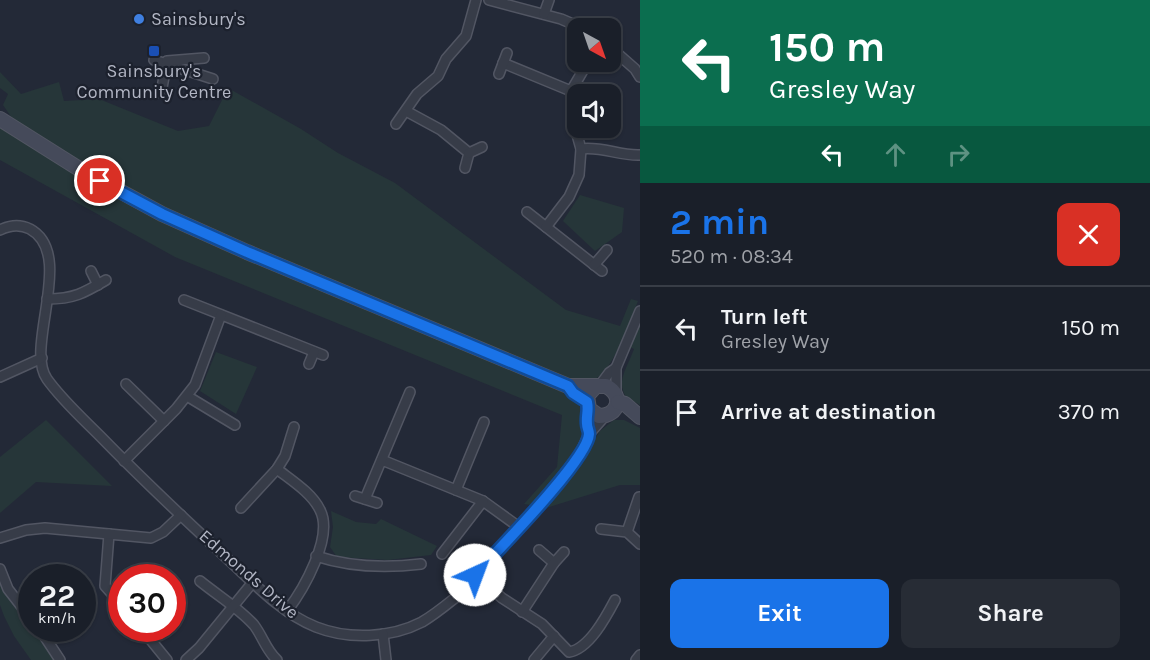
<!DOCTYPE html>
<html lang="en">
<head>
<meta charset="utf-8">
<style>
	:root { --surface:#1a1f29; --page:#272c35; --text:#f1f3f6; --muted:#9fa2a8; --line:#383d46; --accent:#1a73e8 }
	body { margin:0; font-family:Karla,sans-serif; background:var(--page); color:var(--text); height:100vh; display:flex; flex-direction:column; font-size:22px; white-space:nowrap }
	* { box-sizing:border-box; margin:0 }
	p { font-size:20px; color:var(--muted) }
	.icon { flex:none; width:33px; height:33px; fill:none; stroke:currentColor; stroke-width:2; stroke-linecap:round; stroke-linejoin:round }
	.map { position:relative; flex:1; overflow:hidden }
	.details { display:flex; flex-direction:column; background:var(--surface); width:510px }
	.details>* { flex:none }
	.hud { background:#0b6e4f; color:#fff; overflow:hidden }
	.needle { width:39px; rotate:140deg }
	.buttons { position:absolute; left:567px; top:18px; display:grid; gap:12px }
	.buttons a { display:grid; place-items:center; width:54px; height:54px; border-radius:12px; background:var(--surface); box-shadow:0 2px 4px #0004,0 0 0 2px var(--line); font-size:30px }
	.speed { position:absolute; left:18px; top:564px; display:flex; gap:12px; font-size:30px; font-weight:700; text-align:center }
	.speed>* { display:grid; place-content:center; width:78px; height:78px; border-radius:50%; background:var(--surface); box-shadow:0 2px 4px #0004,0 0 0 2px var(--line); line-height:1 }
	.speed small { font-size:15px; font-weight:400 }
	.speed .limit { border:9px solid #d22; background:#fff; color:#111 }
	.pin { position:absolute; display:grid; place-items:center; width:51px; height:51px; color:#fff; margin:-26px; border:3px solid #fff; border-radius:50%; box-shadow:0 2px 6px #0007 }
	.me { position:absolute; width:66px; margin:-33px; rotate:43deg; stroke-linejoin:round; filter:drop-shadow(0 0 4px #0008) }
	.turn { display:flex; align-items:center; gap:21px; height:126px; padding:0 30px; font-size:27px }
	.turn .icon { width:78px; height:78px; stroke-width:2.5 }
	.turn b { display:block; font-size:42px; line-height:51px }
	.lanes { display:flex; align-items:center; height:57px; padding:0 30px; background:#0003; justify-content:center; gap:30px; direction:ltr }
	.lanes .off { opacity:.35 }
	.round { display:grid; place-items:center; flex:none; width:63px; height:63px; border-radius:12px; background:var(--page) }
	.overview { display:flex; align-items:center; justify-content:space-between; height:102px; padding:0 30px }
	h1 { font-size:36px; font-weight:700; line-height:45px; color:var(--accent) }
	.cta { display:flex; gap:12px; margin-top:auto; padding:12px 30px }
	.cta a { flex:1; height:69px; border-radius:12px; background:var(--accent); color:#fff; font-size:24px; font-weight:700; line-height:69px; text-align:center }
	.cta a+a { background:var(--page); color:var(--text) }
	ul { padding:0; list-style:none }
	li { display:flex; align-items:center; gap:18px; height:84px; padding:0 30px; border-top:2px solid var(--line) }
	li div { flex:1 }
	li b { display:block; font-size:22px }
	li em { font-style:normal }
	main { display:flex; flex:1; min-height:0 }
	.map>svg:first-child { display:block }
	.green { fill:#263639 }
	.lines { fill:none; stroke-linecap:round; stroke-linejoin:round }
	.street-casing { stroke:#525663; stroke-width:12 }
	.secondary-casing { stroke:#525663; stroke-width:16 }
	.street { stroke:#373c48; stroke-width:9 }
	.secondary { stroke:#454a5a; stroke-width:14 }
	.route-casing { stroke:#114b97; stroke-width:15 }
	.route { stroke:#1a73e8; stroke-width:10 }
	.shop-dot { fill:#3f7fe0; stroke:#1c212d; stroke-width:2 }
	.transit-dot { fill:#1a4fb4; stroke:#1c212d; stroke-width:2 }
	.labels { text-anchor:middle; stroke-width:4.5; stroke-linejoin:round; paint-order:stroke }
	.poi-label { font-size:18px; fill:#b2b6c4; stroke:#1c212d; text-anchor:start }
	.street-label { font-size:18px; fill:#b2b6c4; stroke:#1c212d }
</style>
</head>
<body>
<main>
<div class="map">
<svg width="640" height="660" viewBox="0 0 640 660">
	<rect width="100%" height="100%" fill="#232937"/>
	<g class="green">
		<path d="M0,72L21,94L59,82L64,101L99,99L178,131L209,126L228,88L301,129L338,153L395,183L566,310L620,326L631,299L638,301C631,318 612,375 594,379C586,382 574,380 566,380L248,247L160,207L111,181L16,124L3,105L8,94L0,88Z"/>
		<path d="M0,128L8,131L92,185L170,225L538,381C551,387 569,393 578,404C602,434 549,484 531,505L524,504L557,467L562,415L175,257L0,160Z"/>
		<path d="M580,195L624,208L622,232L595,251L563,221Z"/>
		<path d="M640,323V405L635,402L633,404C612,386 626,371 634,349L630,347Z"/>
		<path d="M216,352L257,367L236,414L200,391Z"/>
		<path d="M46,420L112,486L36,482L0,513V457Z"/>
		<path d="M614,420H624L640,428V485H620L546,508H542L578,466L600,431Z"/>
		<path d="M331,511L356,522L376,524L381,519L437,546L431,555L388,560L337,557L330,547L333,527Z"/>
		<path d="M0,581L11,602L22,615V620L32,633L37,634L55,660H31L14,636L4,616L0,605Z"/>
	</g>
	<g class="lines">
		<defs>
			<g id="street">
				<path d="M489,0L561,19L582,28"/>
				<path d="M544,14L549,0"/>
				<path d="M610,47L635,69L640,77"/>
				<path d="M154,60L213,79"/>
				<path d="M503,63L571,91"/>
				<path d="M499,74L507,53"/>
				<path d="M161,93L167,61L204,58"/>
				<path d="M406,111L441,130L469,153L465,168"/>
				<path d="M396,124L417,94L438,76L446,59L466,36L476,0"/>
				<path d="M581,149C601,146 620,156 640,155"/>
				<path d="M469,153L482,147"/>
				<path d="M527,212L602,271"/>
				<path d="M546,227L569,197L579,175L581,149L572,117L571,91L588,62"/>
				<path d="M0,230C10,225 20,224 30,229C76,254 24,347 47,379C62,400 82,418 100,436C138,475 177,512 217,549C247,576 278,612 316,627C349,640 391,638 422,622C434,615 445,606 455,598L552,490L580,454L589,434L605,416"/>
				<path d="M594,265L607,250"/>
				<path d="M91,271L98,285"/>
				<path d="M47,299C74,299 84,293 106,280"/>
				<path d="M184,300L323,355"/>
				<path d="M309,364L314,352"/>
				<path d="M0,377L42,358"/>
				<path d="M126,384L164,421"/>
				<path d="M600,385L609,373L616,368"/>
				<path d="M616,393V368L640,311"/>
				<path d="M187,396L235,425"/>
				<path d="M589,434L587,425L589,409"/>
				<path d="M382,460L483,501L519,527"/>
				<path d="M124,461L176,409L195,385L221,315"/>
				<path d="M277,469C291,480 312,493 320,510C334,537 303,590 287,611"/>
				<path d="M456,490L484,422"/>
				<path d="M355,496L377,503"/>
				<path d="M365,499L410,392"/>
				<path d="M241,508L277,469L285,456L294,427"/>
				<path d="M601,529L627,532L640,544"/>
				<path d="M627,532L639,497"/>
				<path d="M109,534L105,586L122,605"/>
				<path d="M0,538L26,530L45,528L151,538L163,532L181,515"/>
				<path d="M539,550L554,563"/>
				<path d="M442,554L483,501"/>
				<path d="M316,556C349,567 387,568 421,564"/>
				<path d="M0,569L8,589L32,620"/>
				<path d="M475,575L502,598L542,624L569,652C589,649 606,617 615,600"/>
				<path d="M200,581C217,595 239,608 254,625C263,637 266,650 277,660"/>
				<path d="M522,612L554,563L564,552"/>
				<path d="M39,628L60,660"/>
				<path d="M141,628L167,660"/>
				<path d="M383,634L386,660"/>
				<path d="M186,660L199,648L253,582"/>
				<path d="M534,660L554,636"/>
				<path d="M636,660L640,655"/>
			</g>
			<g id="secondary">
				<path d="M0,119L81,170L162,214L247,252L568,386H606C624,395 619,416 599,416L589,409L587,396L595,387"/>
				<path d="M618,402L625,404L640,417"/>
			</g>
		</defs>
		<use href="#street" class="street-casing"/>
		<use href="#secondary" class="secondary-casing"/>
		<use href="#street" class="street"/>
		<use href="#secondary" class="secondary"/>
	</g>
	<g class="lines">
		<defs>
			<path id="route" d="M100,181L162,214L247,252L568,386L573,393L587,402C589,411 586,415 587,424C587,428 589,430 589,434C588,459 496,552 475,575"/>
		</defs>
		<use href="#route" class="route-casing"/>
		<use href="#route" class="route"/>
	</g>
	<circle class="shop-dot" cx="139" cy="19" r="6"/>
	<rect class="transit-dot" x="148" y="45" width="12" height="12" rx="3"/>
	<g class="labels">
		<g class="poi-label">
			<text x="151" y="25">Sainsbury's</text>
			<text x="154" y="77" text-anchor="middle">Sainsbury's<tspan x="154" dy="21">Community Centre</tspan></text>
		</g>
		<g class="street-label">
			<text transform="translate(249 574) rotate(41)" y="6">Edmonds Drive</text>
		</g>
	</g>
</svg>
<div class="buttons">
<a><svg class="needle" viewBox="-14 -14 28 28"><path d="M0-13l5 13h-10z" fill="#e53935"/><path d="M0 13l5-13h-10z" fill="#9fa2a8"/></svg></a>
<a><svg class="icon" aria-label="sound" viewBox="0 0 24 24"><path d="M4 9h4l5-4v14l-5-4H4zM17 9q2 3 0 6"/></svg></a>
</div>
<div class="speed"><div>22<small>km/h</small></div><div class="limit">30</div></div>
<div class="pin" style="left:100px;top:181px;background:#d93025"><svg class="icon" aria-label="arrive" viewBox="0 0 24 24"><path d="M6 21V4h12l-3 4 3 4H6"/></svg></div>
<svg class="me" style="left:475px;top:575px" viewBox="-20 -20 40 40"><circle r="19" fill="#fff"/><path d="M0-13L10 11 0 6-10 11z" fill="#1a73e8"/></svg>
</div>
<section class="details">
<div class="hud">
<div class="turn"><svg class="icon" aria-label="left" viewBox="0 0 24 24"><path d="M17 20v-9H6M10 6l-5 5 5 5"/></svg><div><b>150 m</b>Gresley Way</div></div>
<div class="lanes"><svg class="icon" aria-label="left" viewBox="0 0 24 24"><path d="M17 20v-9H6M10 6l-5 5 5 5"/></svg><svg class="icon off" aria-label="ahead" viewBox="0 0 24 24"><path d="M12 20V5M6 11l6-6 6 6"/></svg><svg class="icon off" aria-label="right" viewBox="0 0 24 24"><path d="M7 20v-9h11M14 6l5 5-5 5"/></svg></div>
</div>
<div class="overview"><div><h1>2 min</h1><p>520 m · 08:34</p></div><a class="round" style="background:#d93025;color:#fff"><svg class="icon" aria-label="close" viewBox="0 0 24 24"><path d="M6 6l12 12M18 6L6 18"/></svg></a></div>
<ul>
<li><svg class="icon" aria-label="left" viewBox="0 0 24 24"><path d="M17 20v-9H6M10 6l-5 5 5 5"/></svg><div><b>Turn left</b><p>Gresley Way</p></div><em>150 m</em></li>
<li><svg class="icon" aria-label="arrive" viewBox="0 0 24 24"><path d="M6 21V4h12l-3 4 3 4H6"/></svg><div><b>Arrive at destination</b></div><em>370 m</em></li>
</ul>
<div class="cta"><a>Exit</a><a>Share</a></div>
</section>
</main>
</body>
</html>
